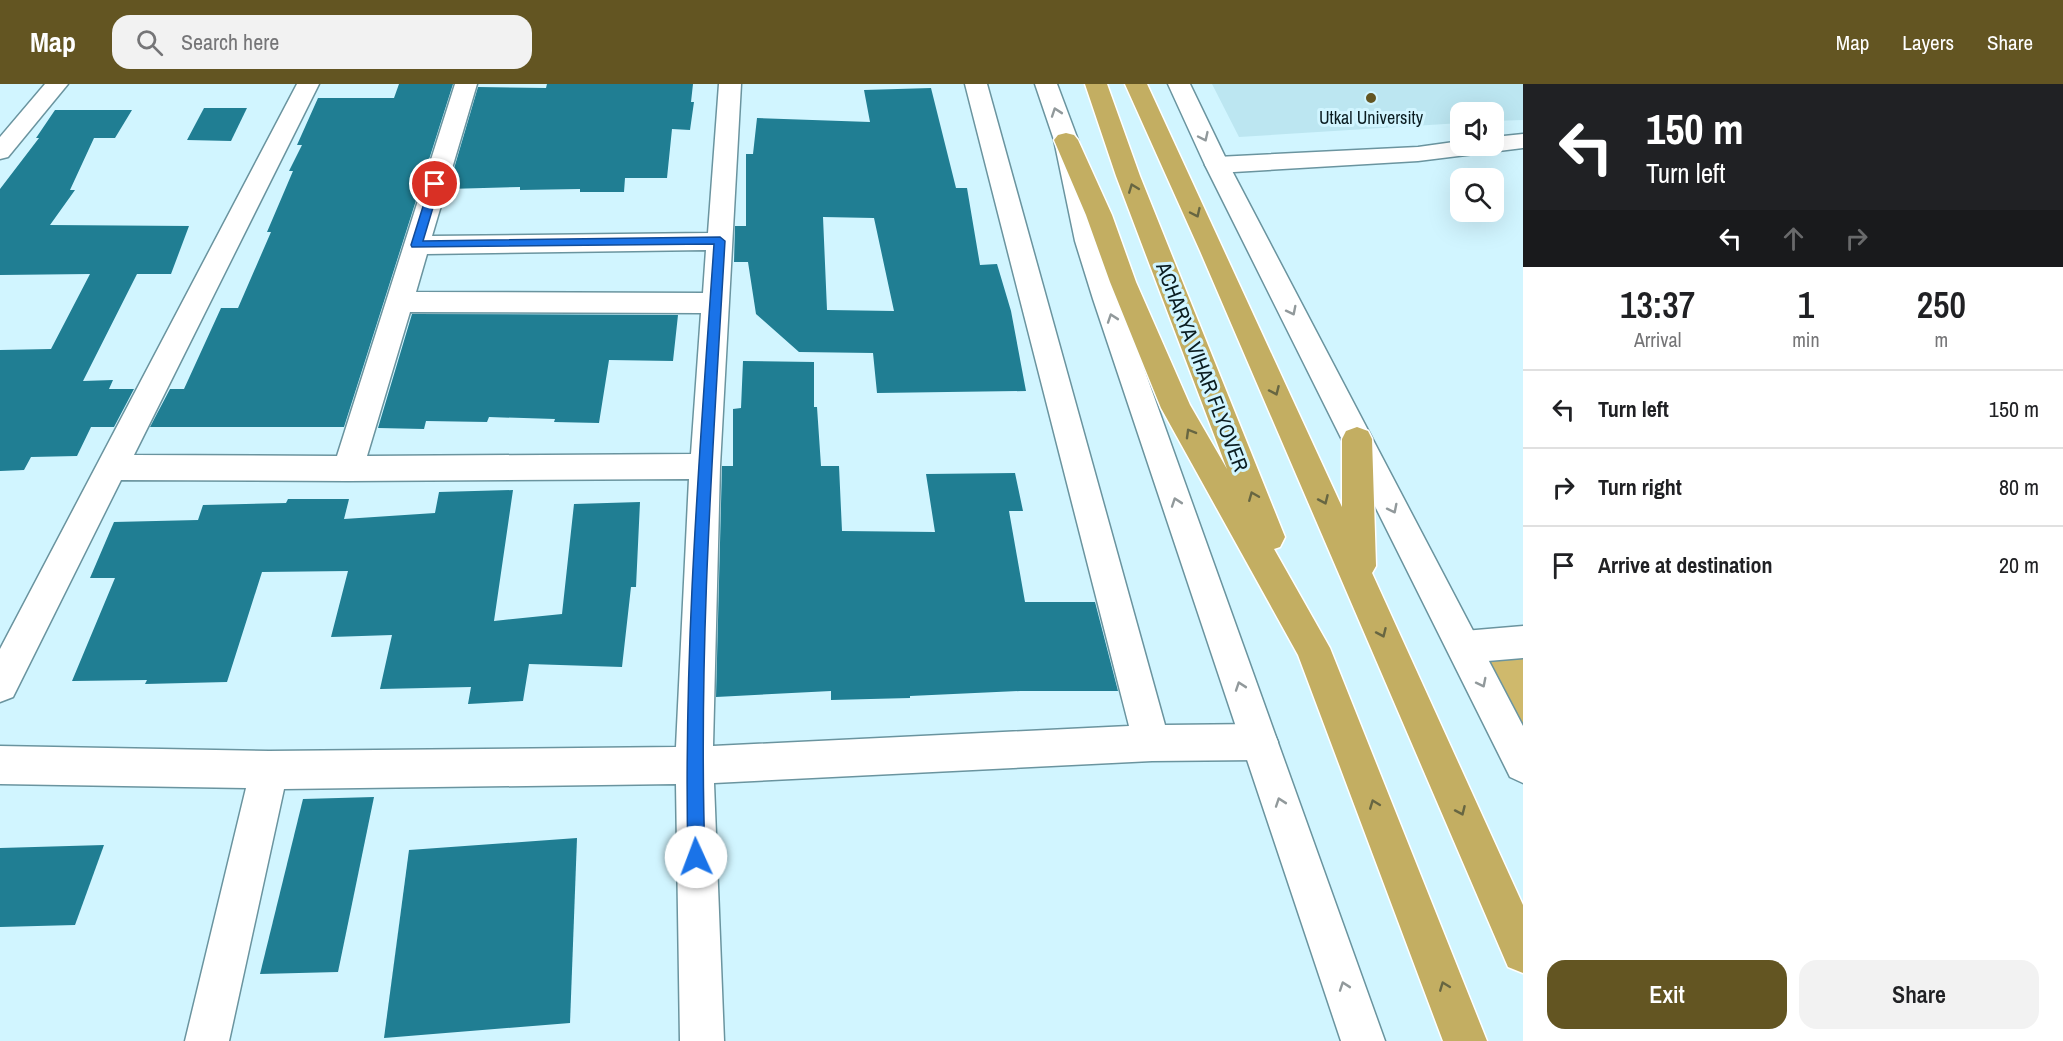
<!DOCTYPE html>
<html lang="en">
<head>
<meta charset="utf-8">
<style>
	:root { --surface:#fff; --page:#f2f2f2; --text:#202124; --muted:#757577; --line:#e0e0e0; --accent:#635522 }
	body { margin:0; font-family:"Archivo Narrow",sans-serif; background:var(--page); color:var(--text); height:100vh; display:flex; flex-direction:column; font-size:22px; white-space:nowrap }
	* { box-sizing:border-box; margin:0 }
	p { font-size:20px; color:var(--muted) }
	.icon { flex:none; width:33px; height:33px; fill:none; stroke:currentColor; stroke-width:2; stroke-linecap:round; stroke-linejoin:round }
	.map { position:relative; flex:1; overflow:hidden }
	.panel { display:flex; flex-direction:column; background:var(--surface); width:540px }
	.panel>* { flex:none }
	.top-card { background:#202124; color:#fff; overflow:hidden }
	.fabs { position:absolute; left:1450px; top:18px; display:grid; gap:12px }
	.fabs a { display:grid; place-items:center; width:54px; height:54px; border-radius:12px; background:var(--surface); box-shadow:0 6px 24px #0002; font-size:30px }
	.pin { position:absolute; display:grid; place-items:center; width:51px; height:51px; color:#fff; margin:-26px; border:3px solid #fff; border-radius:50%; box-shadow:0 2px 6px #0007 }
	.me { position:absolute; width:66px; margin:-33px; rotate:358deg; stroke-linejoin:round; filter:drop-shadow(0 0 4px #0008) }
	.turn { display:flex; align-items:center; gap:21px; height:126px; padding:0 24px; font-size:27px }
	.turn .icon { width:78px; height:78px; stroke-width:2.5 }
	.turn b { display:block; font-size:42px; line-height:51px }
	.lanes { display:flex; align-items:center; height:57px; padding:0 24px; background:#0003; justify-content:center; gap:30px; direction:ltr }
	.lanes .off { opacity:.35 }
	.eta { display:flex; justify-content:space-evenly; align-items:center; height:102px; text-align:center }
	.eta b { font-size:36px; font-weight:600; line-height:42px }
	.primary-button { display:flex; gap:12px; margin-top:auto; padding:12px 24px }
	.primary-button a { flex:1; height:69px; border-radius:18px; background:var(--accent); color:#fff; font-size:24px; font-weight:600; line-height:69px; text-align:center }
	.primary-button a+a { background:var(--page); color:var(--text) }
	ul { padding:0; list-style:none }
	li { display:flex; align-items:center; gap:18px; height:78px; padding:0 24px; border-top:2px solid var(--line) }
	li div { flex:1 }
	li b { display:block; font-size:22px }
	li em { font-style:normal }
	header { display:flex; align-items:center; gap:36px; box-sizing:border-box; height:84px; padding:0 30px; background:var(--accent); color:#fff }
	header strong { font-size:28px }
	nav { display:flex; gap:33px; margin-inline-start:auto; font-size:21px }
	.search { width:420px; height:54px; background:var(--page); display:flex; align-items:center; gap:15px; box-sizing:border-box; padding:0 21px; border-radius:18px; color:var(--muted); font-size:22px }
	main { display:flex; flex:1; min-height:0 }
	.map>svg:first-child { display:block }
	.built { fill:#bce6f1 }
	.green { fill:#cfb96c }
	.building { fill:#207e93; fill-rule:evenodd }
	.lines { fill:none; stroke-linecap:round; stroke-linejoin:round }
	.minor-casing { stroke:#6a949f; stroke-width:3 }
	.tertiary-casing { stroke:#6a949f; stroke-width:3 }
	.trunk-casing { stroke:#fff; stroke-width:3 }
	.minor { fill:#fff; fill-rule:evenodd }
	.tertiary { fill:#fff; fill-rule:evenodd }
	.trunk { fill:#c3ae62; fill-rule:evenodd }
	.oneway { stroke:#91999b }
	.oneway2 { stroke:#676642 }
	.route { fill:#1a73e8; stroke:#114b97; stroke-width:1.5 }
	.poi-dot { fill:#635522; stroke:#d1f5ff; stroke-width:2 }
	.labels { text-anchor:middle; stroke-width:6; stroke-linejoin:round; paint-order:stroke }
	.far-poi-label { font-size:18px; fill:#0b1d21; stroke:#d1f5ff }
	.street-label { font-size:21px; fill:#0b1d21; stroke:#d1f5ff }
</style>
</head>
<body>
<header>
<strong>Map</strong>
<div class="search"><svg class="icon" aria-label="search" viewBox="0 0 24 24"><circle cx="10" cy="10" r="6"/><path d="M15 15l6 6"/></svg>Search here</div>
<nav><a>Map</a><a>Layers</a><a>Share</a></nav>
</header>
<main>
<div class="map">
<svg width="1523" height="957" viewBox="0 0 1523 957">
	<rect width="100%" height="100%" fill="#d1f5ff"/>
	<path class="built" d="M1212,0H1523V36L1494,37V28H1461V39L1239,53Z"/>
	<path class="green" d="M1523,566V670L1473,569Z"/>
	<g class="building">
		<path d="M399,0H453L344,343H150L170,305H184L221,224H238L271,148H267L293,87H289L302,61H297L318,14H394Z"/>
		<path d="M547,0H693L691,18H694L690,46L672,45L667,94H625L624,108H580V105L520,106V103L448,105L478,3L546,4Z"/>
		<path d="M931,4L956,104H967L980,181L997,180L1011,227L1026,307L877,309L873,269L799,268L756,230L748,178H734L735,142H746V70H753L757,34L870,38L864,6ZM823,133L874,134L894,227L827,226Z"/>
		<path d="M204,24H247L231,57L187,56Z"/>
		<path d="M55,26H132L115,54H94L70,106H75L50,141L189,142L171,190H137L83,297L113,296L109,305H134L114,343H91L77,372L31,373L24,386L0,387V266L51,265L90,190L0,191V105L39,54H36Z"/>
		<path d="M412,230L678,231L673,277L609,276L599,339L554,338L555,335L489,333L487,338L426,337L424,345L378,344Z"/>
		<path d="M743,277L814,278V323H817L821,382H839L842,447L935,448L926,390L1015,389L1023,427H1009L1025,518H1095L1118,607H1020L910,612V614L831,616V607L716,613L722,382H733V325L741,324Z"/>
		<path d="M513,406L494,537L562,530L574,420L640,418L636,503H631L622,583L529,580L523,617L468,620L471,603L380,605L392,551L331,553L348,487L262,488L227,598L145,600L147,596L72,597L115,494H90L114,438L198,436L203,421L286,419L288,415H349L344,435L435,429L439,408Z"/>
		<path d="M374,713L338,888L260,890L303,715Z"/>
		<path d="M577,754L570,939L384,954L409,766Z"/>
		<path d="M104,761L75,841L0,843V764Z"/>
	</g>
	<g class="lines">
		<defs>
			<g id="minor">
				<path d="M45,0H68L8,73L0,75V53Z"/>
				<path d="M297,0H319L134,371L337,372L455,0H477L432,152L708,149L719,0H741L720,382L713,662L1129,642L965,0H987L1165,641L1259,640L1272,645L1278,658L1272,671L1259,676L1152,677L714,699L724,957H680L676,700L284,705L229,957H185L246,704L0,700V662L269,667L676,663L689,395L348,397L121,396L13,613L0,618V565ZM706,166L703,209L416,208L427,170ZM410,228L701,229L691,370L367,372Z"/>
				<path d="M1523,50V64L1418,77L1217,89L1209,86L1205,81L1209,76L1217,73L1418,63L1461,57V62H1494V53Z"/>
				<path d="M1523,542V574L1464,579L1452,574L1447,563L1452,552L1464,547Z"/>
			</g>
			<g id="tertiary">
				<path d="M1035,0H1057L1078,56L1101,157L1119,215L1385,957H1341L1093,215L1075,157L1054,56Z"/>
				<path d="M1168,0H1190L1229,81L1523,642V699L1510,693L1205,81Z"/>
			</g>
			<g id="trunk">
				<path d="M1085,0H1107L1140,92L1285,453L1280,463L1274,465L1330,564L1487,957H1443L1298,571L1161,324L1110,198L1086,131L1054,56L1058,51L1066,49L1074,51L1078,56L1112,131L1136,198L1190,321L1227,385L1116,92Z"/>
				<path d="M1125,0H1147L1342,423V355L1346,347L1357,343L1368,347L1372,355L1376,482L1372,489L1523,821V889L1508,883L1200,167Z"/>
			</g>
		</defs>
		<use href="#minor" class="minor-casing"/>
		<use href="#tertiary" class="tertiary-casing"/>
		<use href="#trunk" class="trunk-casing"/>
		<use href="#minor" class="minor"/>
		<use href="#tertiary" class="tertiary"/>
		<use href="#trunk" class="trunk"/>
	</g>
	<defs><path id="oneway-chevron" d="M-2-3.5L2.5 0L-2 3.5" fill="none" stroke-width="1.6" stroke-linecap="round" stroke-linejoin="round" transform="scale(1.5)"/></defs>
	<g class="oneway">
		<use href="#oneway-chevron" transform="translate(1056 28) rotate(-109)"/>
		<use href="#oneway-chevron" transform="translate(1204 53) rotate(65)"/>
		<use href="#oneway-chevron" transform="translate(1292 227) rotate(63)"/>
		<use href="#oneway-chevron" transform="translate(1112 234) rotate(-109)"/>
		<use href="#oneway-chevron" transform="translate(1176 418) rotate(-109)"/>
		<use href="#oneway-chevron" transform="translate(1393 425) rotate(63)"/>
		<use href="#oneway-chevron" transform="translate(1482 599) rotate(63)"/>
		<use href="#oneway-chevron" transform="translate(1240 602) rotate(-109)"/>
		<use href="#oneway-chevron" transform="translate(1280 718) rotate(-109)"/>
		<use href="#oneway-chevron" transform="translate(1344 902) rotate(-109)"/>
	</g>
	<g class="oneway2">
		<use href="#oneway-chevron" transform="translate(1133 104) rotate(-111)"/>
		<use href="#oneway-chevron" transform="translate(1196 129) rotate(65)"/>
		<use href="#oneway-chevron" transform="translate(1275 307) rotate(66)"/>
		<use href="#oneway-chevron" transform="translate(1190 349) rotate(-120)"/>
		<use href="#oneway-chevron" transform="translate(1253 412) rotate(-112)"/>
		<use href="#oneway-chevron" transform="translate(1324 416) rotate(66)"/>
		<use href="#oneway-chevron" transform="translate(1382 549) rotate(66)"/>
		<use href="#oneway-chevron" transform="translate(1374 720) rotate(-111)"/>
		<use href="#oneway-chevron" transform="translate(1461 727) rotate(66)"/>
		<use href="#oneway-chevron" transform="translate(1444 902) rotate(-111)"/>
	</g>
	<path class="route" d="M435,97L440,100L423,157L720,153L725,157C713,362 698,568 705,773L702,779L696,781L691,779L688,773C683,569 700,364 714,160L412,163L411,161L430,100Z"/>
	<circle class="poi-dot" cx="1371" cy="14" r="6"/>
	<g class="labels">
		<g class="far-poi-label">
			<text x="1371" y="40">Utkal University</text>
		</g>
		<g class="street-label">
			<text transform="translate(1202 283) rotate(69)" y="7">ACHARYA VIHAR FLYOVER</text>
		</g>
	</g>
</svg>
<div class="fabs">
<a><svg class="icon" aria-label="sound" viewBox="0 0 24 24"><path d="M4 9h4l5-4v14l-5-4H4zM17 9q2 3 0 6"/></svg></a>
<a><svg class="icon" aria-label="search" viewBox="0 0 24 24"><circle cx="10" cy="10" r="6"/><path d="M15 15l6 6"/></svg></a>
</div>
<div class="pin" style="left:435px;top:100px;background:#d93025"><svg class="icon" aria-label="arrive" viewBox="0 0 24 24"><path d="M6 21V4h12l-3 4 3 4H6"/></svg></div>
<svg class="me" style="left:696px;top:773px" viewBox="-20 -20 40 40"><circle r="19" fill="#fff"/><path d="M0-13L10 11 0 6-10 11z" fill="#1a73e8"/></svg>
</div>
<section class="panel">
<div class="top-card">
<div class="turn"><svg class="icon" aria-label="left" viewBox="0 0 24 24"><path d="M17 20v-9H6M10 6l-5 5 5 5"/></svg><div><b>150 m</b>Turn left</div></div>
<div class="lanes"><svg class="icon" aria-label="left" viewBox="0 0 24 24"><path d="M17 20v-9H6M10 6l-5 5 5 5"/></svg><svg class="icon off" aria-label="ahead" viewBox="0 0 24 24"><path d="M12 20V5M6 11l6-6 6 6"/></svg><svg class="icon off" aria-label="right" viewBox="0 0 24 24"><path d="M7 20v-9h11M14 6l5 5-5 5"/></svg></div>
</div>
<div class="eta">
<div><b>13:37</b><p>Arrival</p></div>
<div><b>1</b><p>min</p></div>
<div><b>250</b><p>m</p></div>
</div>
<ul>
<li><svg class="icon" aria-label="left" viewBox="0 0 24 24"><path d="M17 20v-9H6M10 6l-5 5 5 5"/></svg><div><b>Turn left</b></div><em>150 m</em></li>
<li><svg class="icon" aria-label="right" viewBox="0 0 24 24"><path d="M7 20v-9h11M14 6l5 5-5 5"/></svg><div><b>Turn right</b></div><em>80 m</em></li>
<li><svg class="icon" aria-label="arrive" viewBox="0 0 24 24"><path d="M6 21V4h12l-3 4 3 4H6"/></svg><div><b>Arrive at destination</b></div><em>20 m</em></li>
</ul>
<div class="primary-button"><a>Exit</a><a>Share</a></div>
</section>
</main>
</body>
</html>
